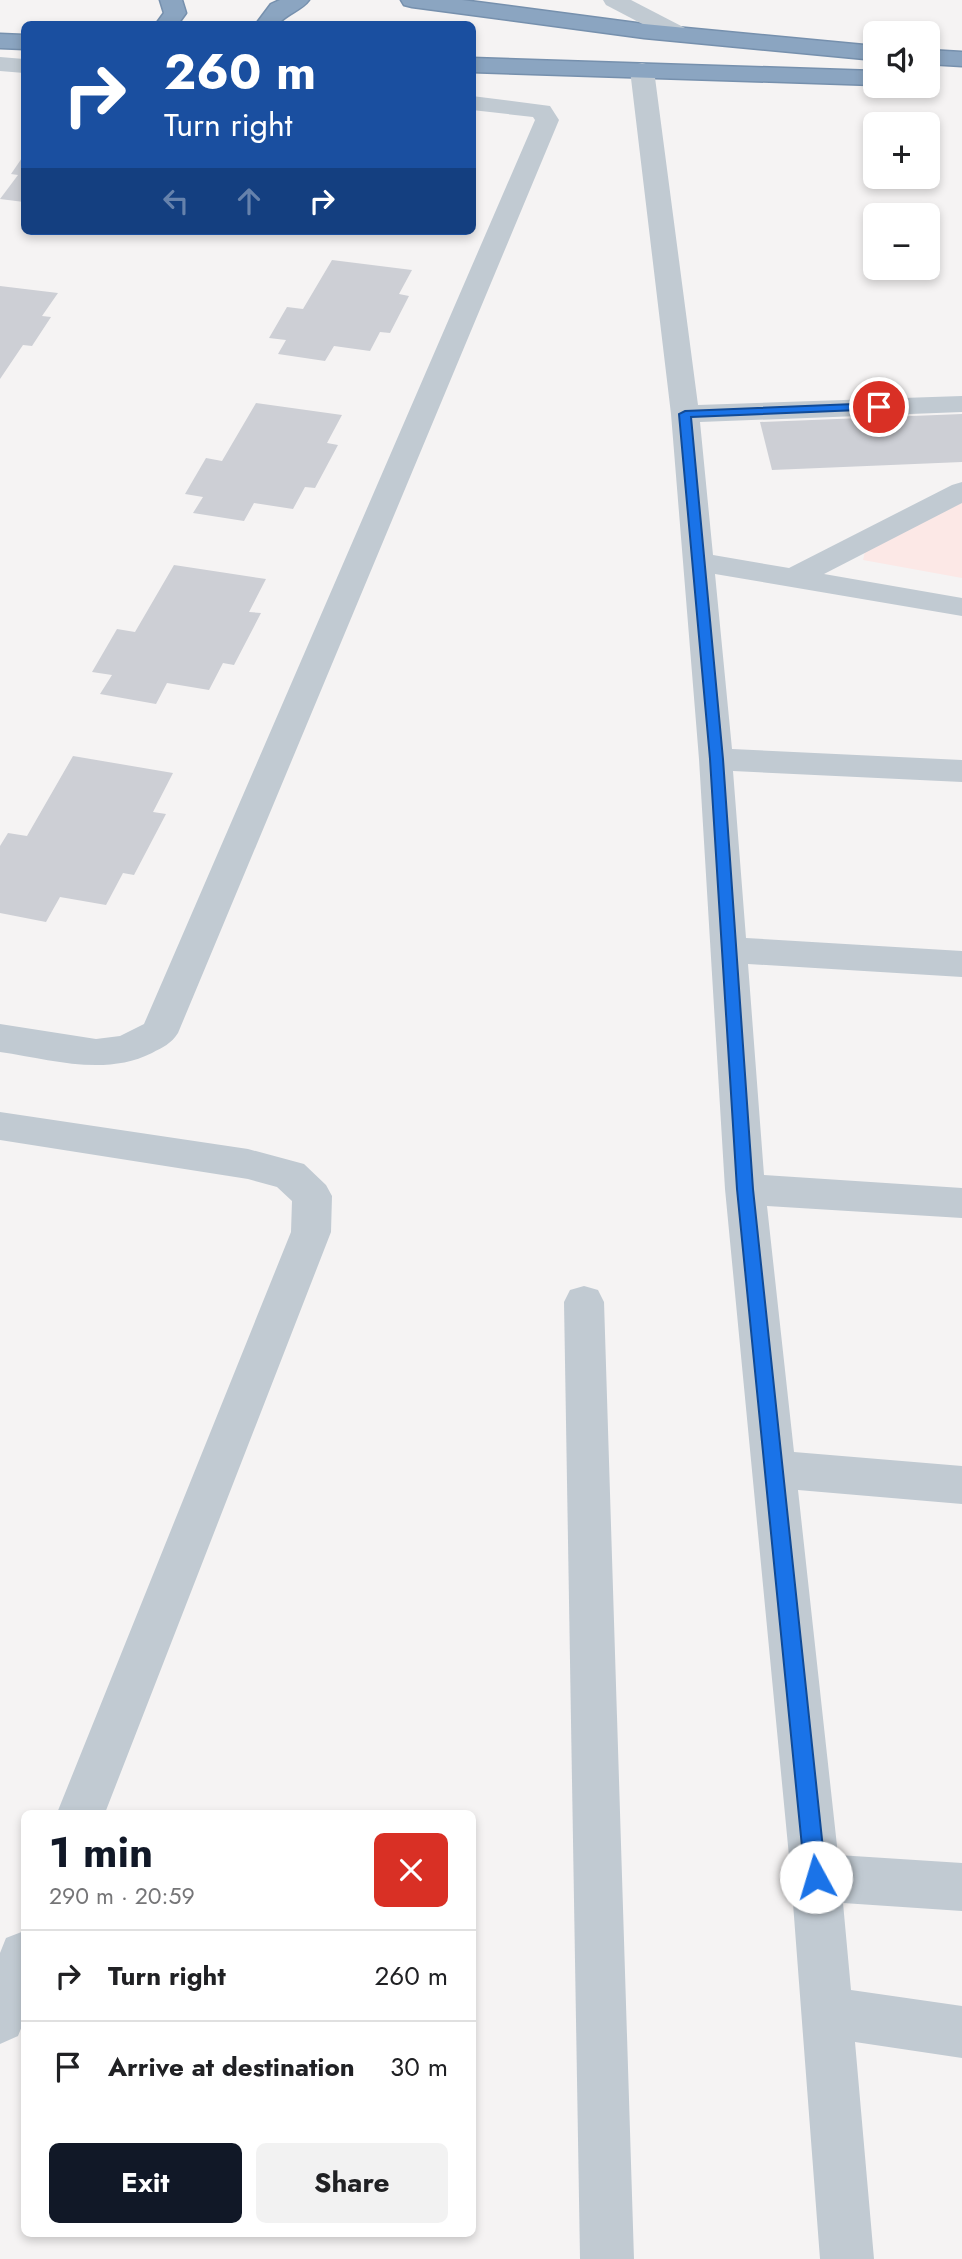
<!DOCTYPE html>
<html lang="en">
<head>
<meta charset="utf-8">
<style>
	:root { --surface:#fff; --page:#f2f2f2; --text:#202124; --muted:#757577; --line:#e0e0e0; --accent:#111827 }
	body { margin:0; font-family:Jost,sans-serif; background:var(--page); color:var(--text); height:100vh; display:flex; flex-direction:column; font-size:26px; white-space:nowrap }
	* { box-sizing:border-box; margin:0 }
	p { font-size:23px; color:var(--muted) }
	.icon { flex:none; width:38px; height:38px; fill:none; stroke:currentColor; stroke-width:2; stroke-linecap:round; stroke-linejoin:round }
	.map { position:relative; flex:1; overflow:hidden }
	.panel { position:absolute; left:21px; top:1810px; width:455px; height:427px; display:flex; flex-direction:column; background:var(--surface); border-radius:10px; box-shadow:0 4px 10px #0003 }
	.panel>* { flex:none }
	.guide { position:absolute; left:21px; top:21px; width:455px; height:214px; border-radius:10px; box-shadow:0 4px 10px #0003; background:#1a4fa0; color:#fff; overflow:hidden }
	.tools { position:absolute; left:863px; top:21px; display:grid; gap:14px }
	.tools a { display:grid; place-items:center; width:77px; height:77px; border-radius:10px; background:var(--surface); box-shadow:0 4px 10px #0003; font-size:35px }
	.pin { position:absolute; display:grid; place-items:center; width:60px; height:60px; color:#fff; margin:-30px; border:4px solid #fff; border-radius:50%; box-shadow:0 2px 7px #0007 }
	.me { position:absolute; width:77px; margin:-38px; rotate:354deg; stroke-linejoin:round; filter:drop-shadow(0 0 5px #0008) }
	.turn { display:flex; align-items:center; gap:24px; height:147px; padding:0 28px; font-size:32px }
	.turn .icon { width:91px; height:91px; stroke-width:2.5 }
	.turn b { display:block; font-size:49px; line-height:60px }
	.lanes { display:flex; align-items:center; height:66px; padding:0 28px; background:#0003; justify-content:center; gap:35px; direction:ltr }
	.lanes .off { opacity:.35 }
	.round { display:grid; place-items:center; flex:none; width:74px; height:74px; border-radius:10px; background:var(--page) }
	.head { display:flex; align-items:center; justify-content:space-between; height:119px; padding:0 28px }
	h1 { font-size:42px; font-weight:700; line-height:52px; color:var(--accent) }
	.action { display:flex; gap:14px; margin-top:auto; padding:14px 28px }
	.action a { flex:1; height:80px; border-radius:10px; background:var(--accent); color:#fff; font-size:28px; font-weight:700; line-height:80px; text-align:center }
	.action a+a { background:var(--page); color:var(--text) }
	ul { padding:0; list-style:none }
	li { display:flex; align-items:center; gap:21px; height:91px; padding:0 28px; border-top:2px solid var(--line) }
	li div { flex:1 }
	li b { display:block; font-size:26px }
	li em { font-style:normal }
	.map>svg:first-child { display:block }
	.medical { fill:#fce8e6 }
	.building { fill:#cdcfd5 }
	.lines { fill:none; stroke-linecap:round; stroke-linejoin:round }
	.highway-casing { stroke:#7690ad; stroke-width:3 }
	.minor { fill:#c1cad2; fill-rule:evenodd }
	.highway { fill:#8ba5c1; fill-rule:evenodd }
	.route { fill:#1a73e8; stroke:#114b97; stroke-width:2 }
</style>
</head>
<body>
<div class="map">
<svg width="962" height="2259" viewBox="0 0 962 2259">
	<rect width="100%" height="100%" fill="#f5f3f3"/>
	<path class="medical" d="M962,498V578L863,560L867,543Z"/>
	<g class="building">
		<path d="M24,155V202L0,199L18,175L11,174Z"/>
		<path d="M332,260L412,270L399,294L409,296L390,333L380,332L370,351L334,346L325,361L278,354L286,340L269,338L287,307L303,309Z"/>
		<path d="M0,286L58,293L42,316L51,317L32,346L23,345L0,379Z"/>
		<path d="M256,403L342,415L327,443L338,445L315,488L305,487L293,509L254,503L244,521L193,513L203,497L185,494L206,458L222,461Z"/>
		<path d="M962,414V462L772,470L760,422Z"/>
		<path d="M174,565L266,579L249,612L261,613L234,665L223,663L209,690L167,683L156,704L100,694L112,675L92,672L117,629L135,632Z"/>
		<path d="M73,756L173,773L153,812L166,814L134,875L123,873L106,905L60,897L46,922L0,913V846L8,833L27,836Z"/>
	</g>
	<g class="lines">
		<defs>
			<g id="highway">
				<path d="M160,0H182L186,13L178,24H156L164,13Z"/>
				<path d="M280,0H309C302,10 288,13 278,24H256L271,4Z"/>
				<path d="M401,0H462L644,24L875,46V60L644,38L412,7L404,5Z"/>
				<path d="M0,34L24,35V49L0,48Z"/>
				<path d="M928,50L962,52V66L928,64Z"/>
				<path d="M472,58L875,71V85L472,72Z"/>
			</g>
		</defs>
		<use href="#highway" class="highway-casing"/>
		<g class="minor">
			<path d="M603,0H631L687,29L690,34L687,39H671L606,5Z"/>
			<path d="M0,57L24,59V73L0,71Z"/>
			<path d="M642,63L650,65L654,70L698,405L962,396V412L700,422L713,555L789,568L952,485L962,482V503L824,574L962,598V616L715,574L732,749L962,760V782L733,771L746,938L962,951V977L748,964L764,1175L962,1188V1218L767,1206L794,1452L962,1466V1504L798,1490L838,1855L962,1863V1911L843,1903L851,1990L962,2006V2058L855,2042L874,2259H820L791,1877L725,1189L699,759L671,414L630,70L634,65Z"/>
			<path d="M472,96L550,106L559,120L178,1033C171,1044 163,1047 152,1053C104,1077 50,1059 0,1052V1024L96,1039L120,1036L144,1024L535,120L533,117L472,110Z"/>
			<path d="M0,1112L248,1149L304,1164L326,1185L332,1196L331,1232L105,1813H57L291,1232L292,1201L277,1187L248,1179L0,1140Z"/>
			<path d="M584,1286L598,1290L604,1302L634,2259H580L564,1302L570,1290Z"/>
			<path d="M24,1931V2021L18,2036L0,2044V1953L6,1938Z"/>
		</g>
		<use href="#highway" class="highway"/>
	</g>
	<path class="route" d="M879,403L885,407L883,409L691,417L723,759L753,1189L826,1877L823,1884L816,1887L808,1884L805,1877L737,1189L710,759L679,414L685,411Z"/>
</svg>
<div class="tools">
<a><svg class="icon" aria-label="sound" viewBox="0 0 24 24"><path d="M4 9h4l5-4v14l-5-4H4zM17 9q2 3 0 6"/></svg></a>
<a>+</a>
<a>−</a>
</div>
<div class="pin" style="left:879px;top:407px;background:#d93025"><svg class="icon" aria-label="arrive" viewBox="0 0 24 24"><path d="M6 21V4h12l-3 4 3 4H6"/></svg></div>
<svg class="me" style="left:816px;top:1877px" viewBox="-20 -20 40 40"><circle r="19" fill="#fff"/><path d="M0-13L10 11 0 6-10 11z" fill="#1a73e8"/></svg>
<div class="guide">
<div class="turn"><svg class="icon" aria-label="right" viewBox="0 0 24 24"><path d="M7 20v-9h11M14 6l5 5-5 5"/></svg><div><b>260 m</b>Turn right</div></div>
<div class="lanes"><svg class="icon off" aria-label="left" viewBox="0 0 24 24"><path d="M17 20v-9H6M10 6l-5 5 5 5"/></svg><svg class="icon off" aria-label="ahead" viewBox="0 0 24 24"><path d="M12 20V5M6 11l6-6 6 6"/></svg><svg class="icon" aria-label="right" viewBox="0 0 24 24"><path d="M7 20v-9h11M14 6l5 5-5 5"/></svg></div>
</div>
<section class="panel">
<div class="head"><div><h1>1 min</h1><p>290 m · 20:59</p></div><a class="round" style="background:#d93025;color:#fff"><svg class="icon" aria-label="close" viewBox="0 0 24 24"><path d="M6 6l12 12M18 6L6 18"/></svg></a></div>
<ul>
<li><svg class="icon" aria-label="right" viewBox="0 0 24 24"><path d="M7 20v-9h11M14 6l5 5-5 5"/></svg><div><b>Turn right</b></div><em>260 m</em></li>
<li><svg class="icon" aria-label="arrive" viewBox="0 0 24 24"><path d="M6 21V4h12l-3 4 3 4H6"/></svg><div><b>Arrive at destination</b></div><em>30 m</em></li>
</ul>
<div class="action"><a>Exit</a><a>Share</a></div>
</section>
</div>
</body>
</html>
